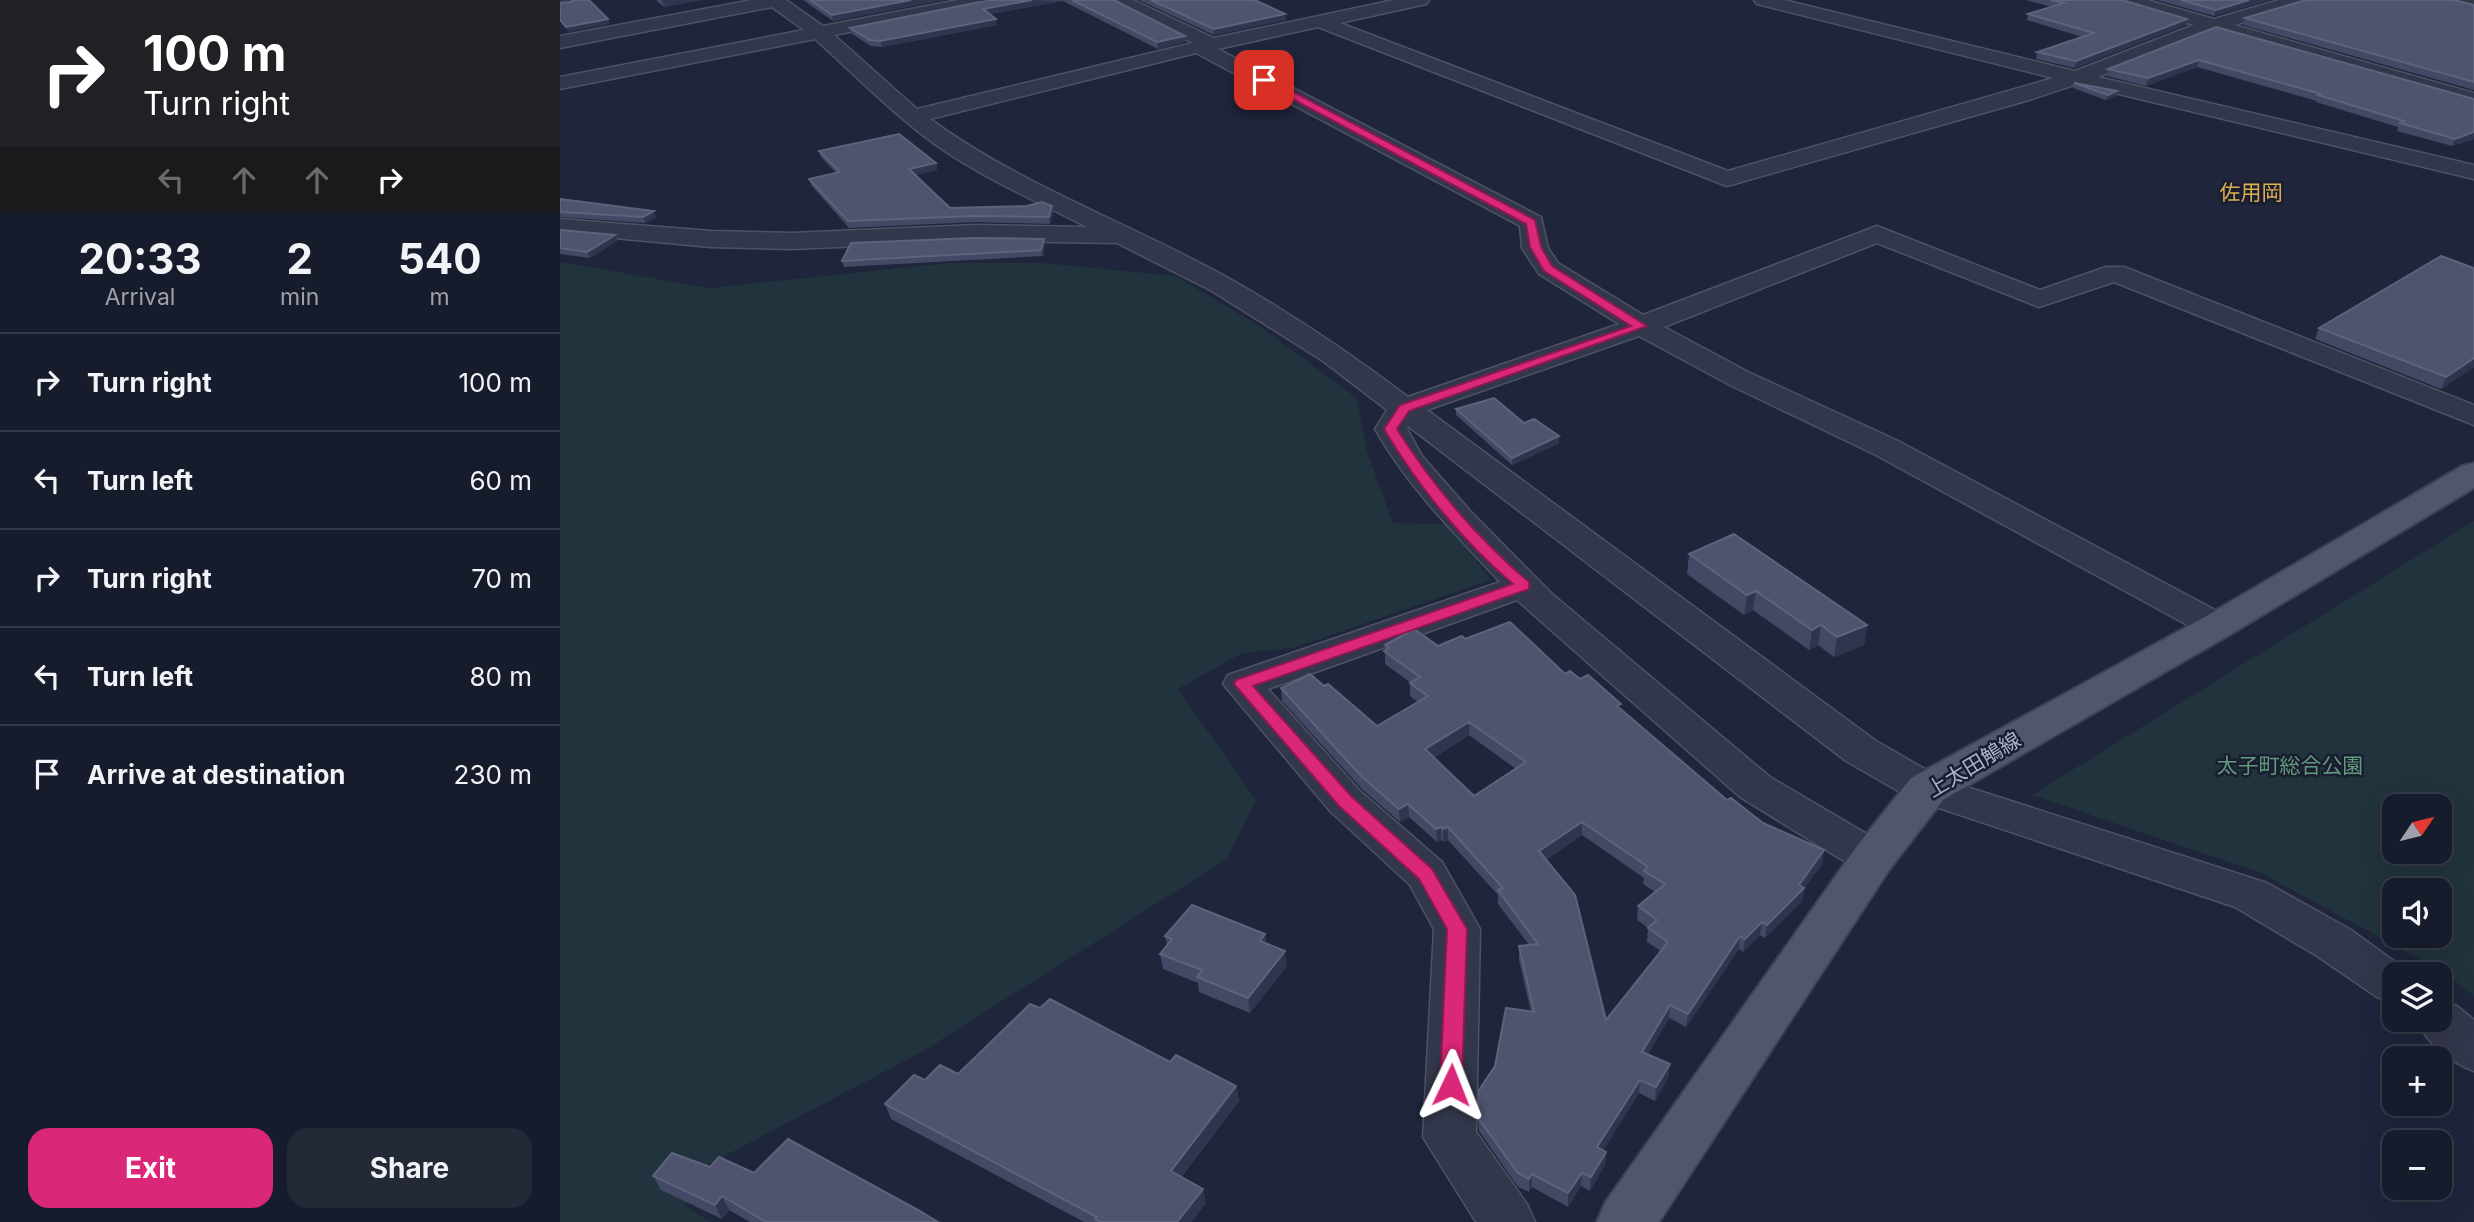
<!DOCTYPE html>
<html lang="en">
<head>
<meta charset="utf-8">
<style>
	:root { --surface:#171c2c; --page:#242938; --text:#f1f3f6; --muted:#9ea1a9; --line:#363a48; --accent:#db2777 }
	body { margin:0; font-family:Inter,"Noto Sans JP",sans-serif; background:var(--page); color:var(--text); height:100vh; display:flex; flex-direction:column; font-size:26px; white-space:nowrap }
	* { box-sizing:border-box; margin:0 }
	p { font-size:23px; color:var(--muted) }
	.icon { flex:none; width:38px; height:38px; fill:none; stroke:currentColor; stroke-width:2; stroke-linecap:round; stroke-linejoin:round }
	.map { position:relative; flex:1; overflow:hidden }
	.sheet { display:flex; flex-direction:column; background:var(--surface); width:560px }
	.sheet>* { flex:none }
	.top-card { background:#202124; color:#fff; overflow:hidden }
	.needle { width:46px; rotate:55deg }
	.controls { position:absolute; left:1822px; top:794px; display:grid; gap:14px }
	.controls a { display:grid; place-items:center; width:70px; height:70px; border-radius:14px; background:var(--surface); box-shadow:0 7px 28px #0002,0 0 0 2px var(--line); font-size:35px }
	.pin { position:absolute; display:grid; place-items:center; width:60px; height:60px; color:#fff; margin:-30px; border-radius:14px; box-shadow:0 4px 10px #0006 }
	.me { position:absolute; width:77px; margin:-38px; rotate:2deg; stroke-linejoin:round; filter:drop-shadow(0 0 5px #0008) }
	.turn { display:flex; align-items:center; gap:24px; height:147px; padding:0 28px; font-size:32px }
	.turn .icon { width:91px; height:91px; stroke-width:2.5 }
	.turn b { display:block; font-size:49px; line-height:60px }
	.lanes { display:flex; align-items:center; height:66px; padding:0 28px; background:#0003; justify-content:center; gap:35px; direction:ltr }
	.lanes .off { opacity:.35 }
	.eta { display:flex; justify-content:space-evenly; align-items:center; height:119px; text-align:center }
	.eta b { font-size:42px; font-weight:700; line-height:49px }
	.primary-button { display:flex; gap:14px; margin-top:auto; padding:14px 28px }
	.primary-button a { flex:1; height:80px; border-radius:21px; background:var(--accent); color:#fff; font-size:28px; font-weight:700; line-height:80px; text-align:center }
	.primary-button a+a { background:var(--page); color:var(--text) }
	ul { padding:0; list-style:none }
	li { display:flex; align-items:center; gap:21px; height:98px; padding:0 28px; border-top:2px solid var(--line) }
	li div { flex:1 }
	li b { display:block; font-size:26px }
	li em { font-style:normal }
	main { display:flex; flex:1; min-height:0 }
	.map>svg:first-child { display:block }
	.green { fill:#21333c; fill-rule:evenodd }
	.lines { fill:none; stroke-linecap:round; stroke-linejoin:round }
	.minor-casing { stroke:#4e5266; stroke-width:3 }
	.major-casing { stroke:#3c4155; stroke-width:4 }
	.minor { fill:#33374b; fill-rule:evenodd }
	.major { fill:#51566c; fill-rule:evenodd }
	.wall { fill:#434864; fill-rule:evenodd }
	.shaded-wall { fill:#30354f }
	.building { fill:#4f536e; stroke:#5e627c; stroke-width:2; fill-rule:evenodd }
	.route { fill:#db2777; stroke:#8e194d; stroke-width:2 }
	.labels { text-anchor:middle; stroke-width:5; stroke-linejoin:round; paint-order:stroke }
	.far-quarter-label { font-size:21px; fill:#ddaf53; stroke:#191d30 }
	.street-label { font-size:21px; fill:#aeb2c8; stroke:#191d30 }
	.park-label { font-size:21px; fill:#639a7c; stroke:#191d30 }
</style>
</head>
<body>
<main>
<section class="sheet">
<div class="top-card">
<div class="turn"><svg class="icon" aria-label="right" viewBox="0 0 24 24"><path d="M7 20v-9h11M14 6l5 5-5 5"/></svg><div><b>100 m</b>Turn right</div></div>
<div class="lanes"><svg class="icon off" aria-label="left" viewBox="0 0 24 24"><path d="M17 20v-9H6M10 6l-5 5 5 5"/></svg><svg class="icon off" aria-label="ahead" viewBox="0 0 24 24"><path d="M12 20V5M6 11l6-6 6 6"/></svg><svg class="icon off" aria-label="ahead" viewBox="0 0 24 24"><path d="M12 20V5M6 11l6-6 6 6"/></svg><svg class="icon" aria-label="right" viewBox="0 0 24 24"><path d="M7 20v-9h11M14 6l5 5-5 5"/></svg></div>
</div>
<div class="eta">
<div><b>20:33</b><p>Arrival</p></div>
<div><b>2</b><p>min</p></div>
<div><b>540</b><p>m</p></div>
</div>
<ul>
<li><svg class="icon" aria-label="right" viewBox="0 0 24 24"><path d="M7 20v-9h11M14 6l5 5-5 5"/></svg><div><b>Turn right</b></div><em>100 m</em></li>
<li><svg class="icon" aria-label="left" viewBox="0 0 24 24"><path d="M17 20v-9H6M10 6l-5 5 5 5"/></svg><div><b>Turn left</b></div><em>60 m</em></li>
<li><svg class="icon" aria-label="right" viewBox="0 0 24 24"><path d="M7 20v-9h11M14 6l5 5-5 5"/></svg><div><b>Turn right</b></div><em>70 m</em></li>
<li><svg class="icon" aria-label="left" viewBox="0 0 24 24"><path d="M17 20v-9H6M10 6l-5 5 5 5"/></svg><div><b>Turn left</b></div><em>80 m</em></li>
<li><svg class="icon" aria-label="arrive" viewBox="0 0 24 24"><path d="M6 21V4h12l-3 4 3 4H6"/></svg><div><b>Arrive at destination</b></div><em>230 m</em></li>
</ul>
<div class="primary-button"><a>Exit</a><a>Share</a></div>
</section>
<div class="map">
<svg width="1914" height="1222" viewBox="0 0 1914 1222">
	<rect width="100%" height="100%" fill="#1f253b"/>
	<g class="green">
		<path d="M0,262L150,288L388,263H484L616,276L698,325L797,398L807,452L833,523L887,524L931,580L733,648L682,653L618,689L696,800L667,859L360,1053L138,1170L125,1206L151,1222H0Z"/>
		<path d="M1914,521V996L1883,972L1701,873L1472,795ZM1834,807H1880V852H1834ZM1834,891H1880V936H1834Z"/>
	</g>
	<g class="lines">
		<defs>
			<g id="minor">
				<path d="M0,0H15L12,4L0,6Z"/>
				<path d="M192,0H226L263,26L398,0H435L426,5L274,35L357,109L633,43L549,0H573L654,38L834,0H869L866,4L780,23L1168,171L1493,78L1197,4L1194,0H1224L1515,71L1634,25L1561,4L1558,0H1587L1654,19L1719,0H1747L1744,4L1674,25L1914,93V106L1654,31L1538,77L1914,165V179L1517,84L1469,100L1167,186L758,27L658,49L981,217L988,248L998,263L1083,315L1317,226L1480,290L1546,267H1564L1914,405V425L1554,282L1479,307L1317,243L1104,327L1190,373L1336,440L1670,618L1676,626L1670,634L1657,637L1644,634L1314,454L1170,385L1079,336L867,410L1316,741L1382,779L1707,883L1791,930L1853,975H1834V1003L1817,997L1757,956L1675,907L1352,799L1286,761L848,426L847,429L862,456L912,513L992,594L1210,777L1329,847L1335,858L1329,869L1313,874L1297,869L1180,797L957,600L708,689L800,791L882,862L920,929L916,1132L967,1204L975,1222H916L863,1137L874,929L850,885L770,811L663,684L668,675L940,582C895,534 848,487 815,429L827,410L763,361L652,291L557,243L416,241L232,249L151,247L0,233V219L151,231L232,233L416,225L527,227C476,201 423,178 376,145C333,114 295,75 255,39L0,89V77L244,30L212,7L0,48V36ZM636,53L960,226L962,248L979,274L1059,324L848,397C791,354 732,314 670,279C571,224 462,186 370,119Z"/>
				<path d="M1889,0H1914V9L1892,4Z"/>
				<path d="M1880,1000L1897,1006L1914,1020V1071C1890,1062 1867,1043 1856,1020H1880Z"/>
			</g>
			<path id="major" d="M1914,463V488L1671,634L1383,800L1329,870L1099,1222H1037L1045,1203L1297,846L1351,778L1643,618L1902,466Z"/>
		</defs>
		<use href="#minor" class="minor-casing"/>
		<use href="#major" class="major-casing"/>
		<use href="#minor" class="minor"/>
		<use href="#major" class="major"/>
	</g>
	<g class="wall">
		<path d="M96,0H142L104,7Z"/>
		<path d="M243,0H384L273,21Z"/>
		<path d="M428,0H554L625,42L598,49L503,1L430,14L437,25L322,47L311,46L292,34L290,28L425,1Z"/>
		<path d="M579,0H695L725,14L726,20L654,35Z"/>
		<path d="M1466,0H1562L1627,19L1626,25L1515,68L1476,59L1477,52L1522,37L1467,20L1468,14L1492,7Z"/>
		<path d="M1597,0H1710L1654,16Z"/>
		<path d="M1914,5V90L1683,25L1685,18Z"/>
		<path d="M1656,27L1914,99V139L1892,146L1837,131L1838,127L1756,102L1757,101L1637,67L1586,86L1547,76L1548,69Z"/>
		<path d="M1514,83L1557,91L1556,96L1546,100L1513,88Z"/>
		<path d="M259,151L376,163L377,170L355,175L390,208L493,213L490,224L416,222L289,228L251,185L249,179L276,173L261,157Z"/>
		<path d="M0,199L96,217L85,223L0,217Z"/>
		<path d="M0,230L57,241L30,258L0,254Z"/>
		<path d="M484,239L485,245L483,256L284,267L282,261Z"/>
		<path d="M1759,328L1914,367L1881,389L1755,339Z"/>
		<path d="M896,409L964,423L999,436V443L952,465L896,415Z"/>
		<path d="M1129,554L1307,625L1304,645L1274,657L1258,645L1249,650L1193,610L1184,615L1127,574Z"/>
		<path d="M905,639L1020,679L1061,709L1167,800L1203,823L1264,850L1262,864L1244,889L1242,901L1205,938L1200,935L1183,952L1179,949L1126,1027L1109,1018L1088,1054L1110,1064L1108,1078L1095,1101L1079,1093L1043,1150L1046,1152L1045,1165L1030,1191L1021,1186L1008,1207L972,1187L969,1192L958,1187L919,1131L918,1118L971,1012L959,960V946L969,945L938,904V895L888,840L883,842L881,840L877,842L849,817L840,822L802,789L722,701L721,688L764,686L817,726L858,702L850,696V683H851L825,664V645L878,646ZM909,735L956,769L914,796L873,758ZM1022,835L1084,878L1083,884L1095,892L1078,906L1077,920L1088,928L1087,942L1101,951L1046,1020L986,860Z"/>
		<path d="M705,934L706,943L727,966L690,1013L639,992L638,983L603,969L600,954L607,945L605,936Z"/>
		<path d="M398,1074L676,1086L679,1101L621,1177L646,1203L631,1222H524L331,1119L325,1104L365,1080Z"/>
		<path d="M150,1167L194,1173L378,1222H190L169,1210L162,1219L101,1190L93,1176Z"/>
	</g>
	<g class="shaded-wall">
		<path d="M102,0H142L104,7Z"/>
		<path d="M351,0H384L273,21L272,15Z"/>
		<path d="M472,0L503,1L425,15L423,9Z"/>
		<path d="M1689,0H1710L1654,16L1656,10Z"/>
		<path d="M725,14L726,20L654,35V29Z"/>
		<path d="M48,19L50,24L8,32L6,27Z"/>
		<path d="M436,19L437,25L322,47L320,41Z"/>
		<path d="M1627,19L1626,25L1515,68L1516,61Z"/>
		<path d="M625,36V42L598,49L597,42Z"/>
		<path d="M1639,60L1637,67L1586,86L1588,78Z"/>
		<path d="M1557,91L1556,96L1546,100L1548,95Z"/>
		<path d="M1914,132V139L1892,146L1895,139Z"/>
		<path d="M376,163L377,170L351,176L349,169Z"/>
		<path d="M492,206L493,213L490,224L489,217Z"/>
		<path d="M94,211L96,217L85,223L83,217Z"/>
		<path d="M55,235L57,241L30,258L27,252Z"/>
		<path d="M484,239L485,245L483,256L481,250Z"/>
		<path d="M1914,358V367L1881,389L1886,377Z"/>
		<path d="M999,436V443L952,465V458Z"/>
		<path d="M1196,591L1193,610L1184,615L1187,595Z"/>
		<path d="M1261,625L1258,645L1249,650L1252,630Z"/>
		<path d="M1307,625L1304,645L1274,657L1277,637Z"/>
		<path d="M909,722V735L865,762V749Z"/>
		<path d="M848,804L849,817L840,822L839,809Z"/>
		<path d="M1022,822V835L979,865V851Z"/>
		<path d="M881,827V840L877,842L876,829Z"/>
		<path d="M888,827V840L883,842V829Z"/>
		<path d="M1264,850L1262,864L1244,889L1242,901L1205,938L1207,925L1239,885Z"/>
		<path d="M1202,922L1200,935L1183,952L1185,939Z"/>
		<path d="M705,934L707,949L700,941Z"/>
		<path d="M1180,936L1179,949L1126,1027L1128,1014Z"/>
		<path d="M725,951L727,966L690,1013L688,998Z"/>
		<path d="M1110,1005L1109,1018L1081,1066L1082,1052Z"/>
		<path d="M1110,1064L1108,1078L1095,1101L1096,1087Z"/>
		<path d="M1080,1080L1079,1093L1037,1161V1147Z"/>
		<path d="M676,1086L679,1101L614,1185L611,1171Z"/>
		<path d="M1046,1152L1045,1165L1030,1191L1031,1177Z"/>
		<path d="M1022,1173L1021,1186L1008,1207V1193Z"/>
		<path d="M972,1174V1187L969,1192V1179Z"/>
		<path d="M643,1189L646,1203L631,1222H617Z"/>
		<path d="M162,1196L169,1210L162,1219L155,1205Z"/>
	</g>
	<g class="building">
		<path d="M12,0H29L48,19L6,27L0,20V3L11,2Z"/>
		<path d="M250,0H351L272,15Z"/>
		<path d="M428,0H472L423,9L436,19L320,41L310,40L290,28L425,1Z"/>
		<path d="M512,0H554L625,36L597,42Z"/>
		<path d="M591,0H695L725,14L654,29Z"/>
		<path d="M1491,0H1562L1627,19L1516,61L1477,52L1534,33L1468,14L1504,3Z"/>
		<path d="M1621,0H1689L1656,10Z"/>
		<path d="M1746,0H1894L1914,5V82L1685,18Z"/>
		<path d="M1656,27L1914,99V132L1895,139L1840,123L1844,121L1758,95L1761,94L1639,60L1588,78L1548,69Z"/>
		<path d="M1514,83L1557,91L1548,95Z"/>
		<path d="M339,134L376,163L349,169L390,208L467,206L482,202L492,206L489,217L414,216L288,221L249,179L280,172L259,151Z"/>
		<path d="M0,199L94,211L83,217L0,212Z"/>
		<path d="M0,230L55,235L27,252L0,248Z"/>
		<path d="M415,238L484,239L481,250L282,261L291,243Z"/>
		<path d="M1881,256L1914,268V358L1886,377L1759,328Z"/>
		<path d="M934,398L964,423L974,419L999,436L952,458L896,409Z"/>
		<path d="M1174,534L1307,625L1277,637L1261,625L1252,630L1196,591L1187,595L1129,554Z"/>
		<path d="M950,622L1005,674L1010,671L1020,679L1028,675L1061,704L1057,706L1167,800L1171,798L1203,823L1264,850L1239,885L1244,888L1207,925L1202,922L1185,939L1180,936L1128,1014L1110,1005L1082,1052L1110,1064L1096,1087L1080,1080L1037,1147L1046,1152L1031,1177L1022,1173L1008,1193L972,1174L969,1179L958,1173L918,1118L919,1090L935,1066L946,1008L974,1012L959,946L978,944L938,890L943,888L888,827L883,829L881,827L876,829L848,804L839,809L801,776L721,688L750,674L764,686L768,684L817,726L868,696L850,683L860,677L824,651L829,648L825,645L854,629L878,646L902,636L905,639ZM909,722L966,762L914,796L865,749ZM1022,822L1088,867L1084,871L1105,884L1078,906L1097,920L1088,928L1108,942L1046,1020L1015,895L979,851Z"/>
		<path d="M632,905L705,934L700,941L725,951L688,998L637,977L642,970L600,954L612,939L605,936Z"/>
		<path d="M490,999L610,1062L616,1055L676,1086L611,1171L643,1189L617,1222H540L535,1219L537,1217L325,1104L354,1075L365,1080L380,1065L398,1074L470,1004L480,1008Z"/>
		<path d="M228,1139L360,1211L378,1222H206L162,1196L155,1205L93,1176L112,1153L150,1167L159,1157L194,1173Z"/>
	</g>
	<path class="route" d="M701,78H707L975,220L981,247L992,266L1087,326L849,411L837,429C872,485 919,540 969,582V589L693,686L792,797L872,869L907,929L902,1085L899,1092L891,1094L883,1092L880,1085L887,929L859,879L779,806L674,684L676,680L953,584C903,542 857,485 824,429L840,405L1071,326L984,271L970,247L966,224L701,82Z"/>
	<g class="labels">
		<g class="far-quarter-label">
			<text x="1691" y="200">佐用岡</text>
		</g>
		<g class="street-label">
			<text transform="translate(1414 765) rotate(-31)" y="7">上太田鵤線</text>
		</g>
		<g class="park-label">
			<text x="1730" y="773">太子町総合公園</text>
		</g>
	</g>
</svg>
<div class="controls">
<a><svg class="needle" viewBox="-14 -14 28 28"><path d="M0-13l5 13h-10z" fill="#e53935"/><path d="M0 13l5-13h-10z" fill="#9ea1a9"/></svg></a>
<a><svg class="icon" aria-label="sound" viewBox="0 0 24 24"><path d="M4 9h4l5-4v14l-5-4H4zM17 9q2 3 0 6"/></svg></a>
<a><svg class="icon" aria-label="layers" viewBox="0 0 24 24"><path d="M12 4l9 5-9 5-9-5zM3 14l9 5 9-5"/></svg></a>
<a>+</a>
<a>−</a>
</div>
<div class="pin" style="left:704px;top:80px;background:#d93025"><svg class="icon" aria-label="arrive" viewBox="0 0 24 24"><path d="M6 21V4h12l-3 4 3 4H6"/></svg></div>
<svg class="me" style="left:891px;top:1085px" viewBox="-20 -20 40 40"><path d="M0-17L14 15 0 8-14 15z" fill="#db2777" stroke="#fff" stroke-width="4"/></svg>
</div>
</main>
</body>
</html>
